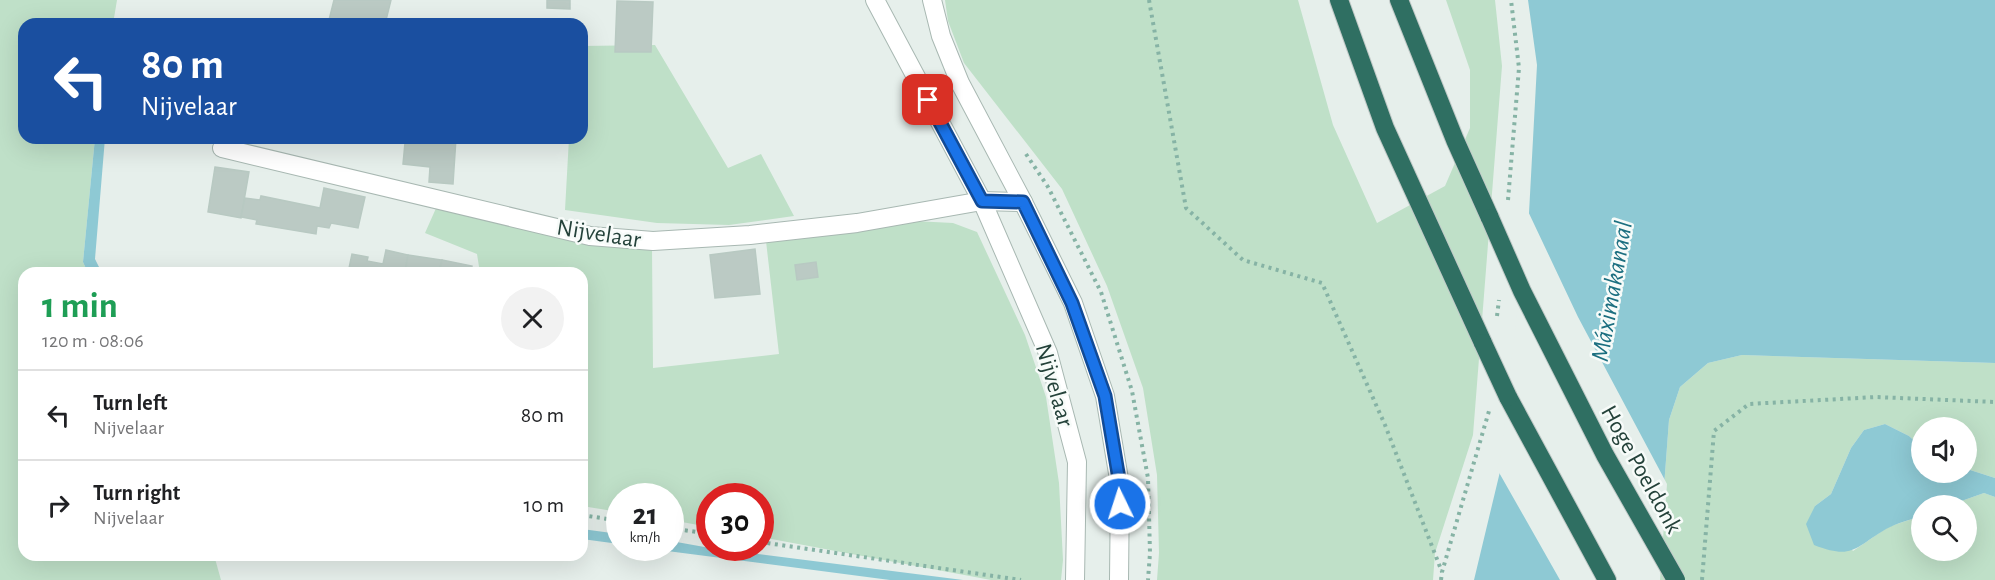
<!DOCTYPE html>
<html lang="en">
<head>
<meta charset="utf-8">
<style>
	:root { --surface:#fff; --page:#f2f2f2; --text:#202124; --muted:#757577; --line:#e0e0e0 }
	body { margin:0; font-family:"Alegreya Sans",sans-serif; background:var(--page); color:var(--text); height:100vh; display:flex; flex-direction:column; font-size:22px; white-space:nowrap }
	* { box-sizing:border-box; margin:0 }
	p { font-size:20px; color:var(--muted) }
	.icon { flex:none; width:33px; height:33px; fill:none; stroke:currentColor; stroke-width:2; stroke-linecap:round; stroke-linejoin:round }
	.map { position:relative; flex:1; overflow:hidden }
	.sheet { position:absolute; left:18px; top:267px; width:570px; height:294px; display:flex; flex-direction:column; background:var(--surface); border-radius:18px; box-shadow:0 6px 24px #0002 }
	.sheet>* { flex:none }
	.top-card { position:absolute; left:18px; top:18px; width:570px; height:126px; border-radius:18px; box-shadow:0 6px 24px #0002; background:#1a4fa0; color:#fff; overflow:hidden }
	.tools { position:absolute; left:1911px; top:417px; display:grid; gap:12px }
	.tools a { display:grid; place-items:center; width:66px; height:66px; border-radius:50%; background:var(--surface); box-shadow:0 6px 24px #0002; font-size:30px }
	.speed { position:absolute; left:606px; top:483px; display:flex; gap:12px; font-size:30px; font-weight:700; text-align:center }
	.speed>* { display:grid; place-content:center; width:78px; height:78px; border-radius:50%; background:var(--surface); box-shadow:0 6px 24px #0002; line-height:1 }
	.speed small { font-size:15px; font-weight:400 }
	.speed .limit { border:9px solid #d22; background:#fff; color:#111 }
	.pin { position:absolute; display:grid; place-items:center; width:51px; height:51px; color:#fff; margin:-26px; border-radius:12px; box-shadow:0 3px 9px #0006 }
	.me { position:absolute; width:66px; margin:-33px; rotate:356deg; stroke-linejoin:round; filter:drop-shadow(0 0 4px #0008) }
	.turn { display:flex; align-items:center; gap:21px; height:126px; padding:0 24px; font-size:27px }
	.turn .icon { width:78px; height:78px; stroke-width:2.5 }
	.turn b { display:block; font-size:42px; line-height:51px }
	.round { display:grid; place-items:center; flex:none; width:63px; height:63px; border-radius:32px; background:var(--page) }
	.head { display:flex; align-items:center; justify-content:space-between; height:102px; padding:0 24px }
	h1 { font-size:36px; font-weight:700; line-height:45px; color:#1e9e55 }
	ul { padding:0; list-style:none }
	li { display:flex; align-items:center; gap:18px; height:90px; padding:0 24px; border-top:2px solid var(--line) }
	li div { flex:1 }
	li b { display:block; font-size:22px }
	li em { font-style:normal }
	.map>svg:first-child { display:block }
	.green { fill:#bfe0c8 }
	.water { fill:#8ec9d4 }
	.pier { fill:#e6efeb }
	.building { fill:#bbcac4; stroke:#b8c9c2; stroke-width:1.5 }
	.lines { fill:none; stroke-linecap:round; stroke-linejoin:round }
	.minor-casing { stroke:#a8b8b2; stroke-width:20 }
	.highway-casing { stroke:#c2cac8; stroke-width:20 }
	.path { stroke:#86b3a5; stroke-width:4; stroke-dasharray:3 4.5; stroke-linecap:butt }
	.minor { stroke:#fff; stroke-width:18 }
	.highway { stroke:#2f6f62; stroke-width:18 }
	.highway-bridge-casing { stroke:#c2cac8; stroke-width:20; stroke-linecap:butt }
	.highway-bridge { stroke:#2f6f62; stroke-width:18 }
	.route-casing { stroke:#114b97; stroke-width:15 }
	.route { stroke:#1a73e8; stroke-width:10 }
	.labels { text-anchor:middle; stroke-width:5; stroke-linejoin:round; paint-order:stroke }
	.street-label { font-size:24px; fill:#24423a; stroke:#f7fbf9 }
	.water-label { font-size:26px; font-style:italic; fill:#1c6f80; stroke:#f7fbf9 }
</style>
</head>
<body>
<div class="map">
<svg width="1995" height="580" viewBox="0 0 1995 580">
	<rect width="100%" height="100%" fill="#e6efeb"/>
	<g class="green">
		<path d="M0,0H117L113,24H24V138H95L83,262L88,273H24V555H214L221,580H0Z"/>
		<path d="M945,0H1298L1333,125L1377,223L1445,186L1470,128V70L1446,0H1495L1502,66L1473,435L1435,553L1433,580H1157L1159,553L1157,475L1143,388L1107,286L1062,189L964,63L948,21Z"/>
		<path d="M655,45L728,168L761,154L794,216L729,225L657,223L565,210L569,138H582V46Z"/>
		<path d="M437,206L617,248H652L653,368L779,354L766,241L914,221L953,223L977,232L1025,335L1046,397L1059,483L1063,560L1061,580H991L761,537L760,496H710L709,527L671,520L670,496H620L619,512L582,506V273H480L477,254L425,233Z"/>
		<path d="M1742,355L1995,363V478L1967,469L1966,428H1922L1921,447L1909,436L1885,424L1864,430L1851,448L1831,494L1815,506L1853,551L1888,527L1921,516L1922,550H1966V506L1950,505L1984,493L1995,497V580H1657L1669,420L1680,387L1708,363Z"/>
	</g>
	<g class="water">
		<path d="M1528,0H1995V363L1742,355L1708,363L1680,387L1669,420L1657,580H1474L1504,455L1527,250L1537,65Z"/>
		<path d="M95,138H105L95,259L102,273H88L83,262Z"/>
		<path d="M1885,424L1909,436L1921,447L1922,472H1966L1967,469L1995,478V497L1984,493L1950,505L1922,506L1921,516C1910,520 1897,523 1886,529C1854,548 1853,560 1814,545L1806,524L1815,506L1831,494L1851,448L1864,430Z"/>
		<path d="M582,529L619,534V544L582,539Z"/>
		<path d="M671,541L710,548L963,580H890L644,548H670Z"/>
	</g>
	<path class="pier" d="M1526,207L1578,317L1667,484L1660,580H1560L1497,469L1501,455L1524,250Z"/>
	<g class="building">
		<path d="M334,0H391L385,24H328Z"/>
		<path d="M547,0H570V9L547,8Z"/>
		<path d="M617,1L653,2L651,52H615Z"/>
		<path d="M436,138H456L453,184L429,182L430,167L403,164L405,143L408,139L435,142Z"/>
		<path d="M215,167L249,172L241,218L208,212Z"/>
		<path d="M324,188L365,197L358,228L331,223L329,228L317,226L316,234L256,224L257,220L241,217L245,198L260,200L261,196L320,208Z"/>
		<path d="M755,249L760,294L715,298L710,255Z"/>
		<path d="M386,250L408,255L405,273H348L352,254L368,257L367,261L383,264Z"/>
		<path d="M408,255L442,260L439,273H405Z"/>
		<path d="M442,260L472,266L471,273H439Z"/>
		<path d="M816,262L818,277L797,280L795,265Z"/>
	</g>
	<g class="lines">
		<defs>
			<g id="minor">
				<path d="M875,0L982,201L1048,353L1077,462L1075,580"/>
				<path d="M932,0L941,36L960,83L1023,202L1073,303L1105,396L1120,485L1119,580"/>
				<path d="M222,148L590,236L653,241L750,235L857,223L982,201L1023,202"/>
			</g>
			<g id="highway">
				<path d="M1339,0L1385,128L1483,343"/>
				<path d="M1399,0L1455,140L1490,218"/>
				<path d="M1508,397L1607,580"/>
			</g>
		</defs>
		<use href="#minor" class="minor-casing"/>
		<use href="#highway" class="highway-casing"/>
		<g class="path">
			<path d="M1149,0L1186,208L1243,260L1322,283L1385,425L1442,572"/>
			<path d="M1026,154L1048,187L1101,292L1132,391L1148,478L1150,553L1148,580"/>
			<path d="M1508,200L1519,68L1511,0"/>
			<path d="M1497,316L1499,300"/>
			<path d="M582,515L620,521"/>
			<path d="M670,528L710,534"/>
			<path d="M760,542L1021,580"/>
			<path d="M1441,580L1442,572L1489,411"/>
			<path d="M1702,580L1714,431L1749,404L1876,397L1995,402"/>
		</g>
		<use href="#minor" class="minor"/>
		<use href="#highway" class="highway"/>
		<defs>
			<g id="highway-bridge">
				<path d="M1490,218L1522,291L1605,455L1676,580"/>
				<path d="M1483,343L1508,397"/>
			</g>
		</defs>
		<use href="#highway-bridge" class="highway-bridge-casing"/>
		<use href="#highway-bridge" class="highway-bridge"/>
	</g>
	<g class="lines">
		<defs>
			<path id="route" d="M928,100L982,201L1023,202L1072,303L1105,396L1120,485V504"/>
		</defs>
		<use href="#route" class="route-casing"/>
		<use href="#route" class="route"/>
	</g>
	<g class="labels">
		<g class="street-label">
			<text transform="translate(599 233) rotate(9)" y="8">Nijvelaar</text>
			<text transform="translate(1055 385) rotate(74)" y="8">Nijvelaar</text>
			<text transform="translate(1642 469) rotate(61)" y="8">Hoge Poeldonk</text>
		</g>
		<g class="water-label">
			<text transform="translate(1611 291) rotate(-80)" y="9">Máximakanaal</text>
		</g>
	</g>
</svg>
<div class="tools">
<a><svg class="icon" aria-label="sound" viewBox="0 0 24 24"><path d="M4 9h4l5-4v14l-5-4H4zM17 9q2 3 0 6"/></svg></a>
<a><svg class="icon" aria-label="search" viewBox="0 0 24 24"><circle cx="10" cy="10" r="6"/><path d="M15 15l6 6"/></svg></a>
</div>
<div class="speed"><div>21<small>km/h</small></div><div class="limit">30</div></div>
<div class="pin" style="left:928px;top:100px;background:#d93025"><svg class="icon" aria-label="arrive" viewBox="0 0 24 24"><path d="M6 21V4h12l-3 4 3 4H6"/></svg></div>
<svg class="me" style="left:1120px;top:504px" viewBox="-20 -20 40 40"><circle r="17" fill="#1a73e8" stroke="#fff" stroke-width="3"/><path d="M0-11L8 9 0 5-8 9z" fill="#fff"/></svg>
<div class="top-card">
<div class="turn"><svg class="icon" aria-label="left" viewBox="0 0 24 24"><path d="M17 20v-9H6M10 6l-5 5 5 5"/></svg><div><b>80 m</b>Nijvelaar</div></div>
</div>
<section class="sheet">
<div class="head"><div><h1>1 min</h1><p>120 m · 08:06</p></div><a class="round"><svg class="icon" aria-label="close" viewBox="0 0 24 24"><path d="M6 6l12 12M18 6L6 18"/></svg></a></div>
<ul>
<li><svg class="icon" aria-label="left" viewBox="0 0 24 24"><path d="M17 20v-9H6M10 6l-5 5 5 5"/></svg><div><b>Turn left</b><p>Nijvelaar</p></div><em>80 m</em></li>
<li><svg class="icon" aria-label="right" viewBox="0 0 24 24"><path d="M7 20v-9h11M14 6l5 5-5 5"/></svg><div><b>Turn right</b><p>Nijvelaar</p></div><em>10 m</em></li>
</ul>
</section>
</div>
</body>
</html>
